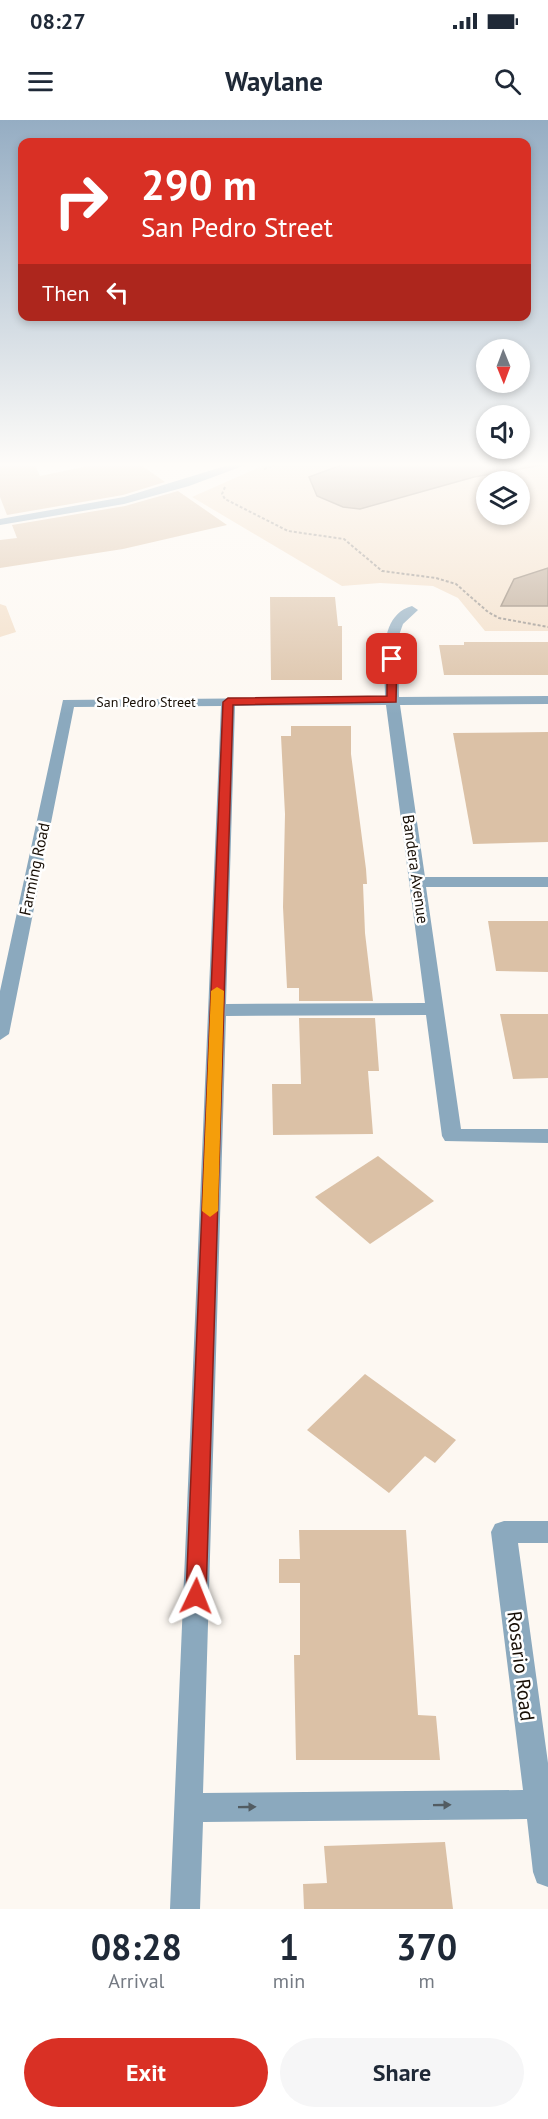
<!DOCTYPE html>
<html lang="en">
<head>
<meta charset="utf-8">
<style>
	:root { --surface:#fff; --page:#f6f6f7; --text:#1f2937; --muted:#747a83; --accent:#d93025 }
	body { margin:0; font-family:"PT Sans",sans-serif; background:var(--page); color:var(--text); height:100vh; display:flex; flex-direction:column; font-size:22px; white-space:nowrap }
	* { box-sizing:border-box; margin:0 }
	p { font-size:20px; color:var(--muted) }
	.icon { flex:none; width:33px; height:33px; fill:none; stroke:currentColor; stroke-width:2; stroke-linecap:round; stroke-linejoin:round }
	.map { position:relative; height:1789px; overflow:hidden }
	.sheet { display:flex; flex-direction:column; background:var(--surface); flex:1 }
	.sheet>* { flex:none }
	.guide { position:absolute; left:18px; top:18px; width:513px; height:183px; border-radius:12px; box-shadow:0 3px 9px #0003; background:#d93025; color:#fff; overflow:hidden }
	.needle { width:39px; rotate:179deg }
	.buttons { position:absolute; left:476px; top:219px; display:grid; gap:12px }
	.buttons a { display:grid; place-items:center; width:54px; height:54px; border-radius:50%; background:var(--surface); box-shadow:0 3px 9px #0003; font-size:30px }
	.pin { position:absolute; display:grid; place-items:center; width:51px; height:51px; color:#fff; margin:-26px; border-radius:12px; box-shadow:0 3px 9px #0006 }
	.me { position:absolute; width:66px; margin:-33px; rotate:2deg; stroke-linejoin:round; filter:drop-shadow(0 0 4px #0008) }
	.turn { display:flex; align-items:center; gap:21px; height:126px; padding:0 24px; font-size:27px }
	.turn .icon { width:78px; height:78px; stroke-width:2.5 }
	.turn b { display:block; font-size:42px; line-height:51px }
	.then { display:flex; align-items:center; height:57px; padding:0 24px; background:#0003; gap:12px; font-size:22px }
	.eta { display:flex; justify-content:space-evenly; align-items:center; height:102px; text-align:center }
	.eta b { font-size:36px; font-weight:800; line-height:42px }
	.action { display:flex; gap:12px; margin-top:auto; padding:12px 24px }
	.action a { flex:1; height:69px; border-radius:36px; background:var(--accent); color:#fff; font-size:24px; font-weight:800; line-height:69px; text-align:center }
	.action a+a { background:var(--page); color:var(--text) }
	.status { display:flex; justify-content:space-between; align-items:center; height:42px; padding:0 30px; background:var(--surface); direction:ltr }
	.status svg { height:16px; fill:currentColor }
	header { display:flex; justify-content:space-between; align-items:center; height:78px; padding:0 24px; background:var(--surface); font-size:27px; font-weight:800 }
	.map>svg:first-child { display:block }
	.green { fill:#f2dcc4; fill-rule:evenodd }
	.water { fill:#b8a28c; stroke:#887664; stroke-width:1.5 }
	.building { fill:#dbc1a6 }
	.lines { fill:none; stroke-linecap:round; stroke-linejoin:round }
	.path { stroke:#918a83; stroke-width:2; stroke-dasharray:3 2; stroke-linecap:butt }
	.minor { fill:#8ba9be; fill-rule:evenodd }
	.oneway { fill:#525c62 }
	.route { fill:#d93025; stroke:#8d1f18; stroke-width:1.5 }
	.slow { fill:#f59e0b }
	.labels { text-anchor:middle; stroke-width:5; stroke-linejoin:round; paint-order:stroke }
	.far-street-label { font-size:14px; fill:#180f06; stroke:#fff }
	.street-label { font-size:16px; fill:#180f06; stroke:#fff }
	.near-street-label { font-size:20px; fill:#180f06; stroke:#fff }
</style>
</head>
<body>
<div class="status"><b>08:27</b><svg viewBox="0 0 49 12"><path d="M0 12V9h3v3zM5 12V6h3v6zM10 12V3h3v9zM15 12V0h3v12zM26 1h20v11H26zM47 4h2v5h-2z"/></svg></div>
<header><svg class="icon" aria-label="menu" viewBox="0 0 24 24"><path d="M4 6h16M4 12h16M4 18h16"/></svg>Waylane<svg class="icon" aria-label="search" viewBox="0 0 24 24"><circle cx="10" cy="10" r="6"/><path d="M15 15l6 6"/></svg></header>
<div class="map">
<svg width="548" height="1789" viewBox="0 0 548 1789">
	<rect width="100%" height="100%" fill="#fdf8f2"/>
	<g class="green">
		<path d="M269,343H548V511H485L458,478L433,466L380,463L342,466L192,377ZM486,362H519V394H486Z"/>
		<path d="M0,484L6,486L16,512L0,517Z"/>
	</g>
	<g class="water">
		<path d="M347,343H548V344L474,357L360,389L343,387L317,376L309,357Z"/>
		<path d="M548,448V486H501L514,459Z"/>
	</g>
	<g class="building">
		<path d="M0,343H34L40,356L102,343H138L165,362L123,375L7,395L0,377Z"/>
		<path d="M178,371L227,405L123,429L0,448V420L17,418L12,405L125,386Z"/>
		<path d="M270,477H335L338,506H342V560H271Z"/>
		<path d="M464,522H548V555H444L439,525H464Z"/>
		<path d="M291,606H351V634L366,749L367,764H363L365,813L373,881H299V868H287L283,787L285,694L281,616H291Z"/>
		<path d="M548,612V722L473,724L453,613Z"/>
		<path d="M488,801H548V852L496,851Z"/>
		<path d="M500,894H548V958L513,959Z"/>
		<path d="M299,898H375L379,951H368L373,1014L273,1015L272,964H301Z"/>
		<path d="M378,1036L434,1081L370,1124L315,1077Z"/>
		<path d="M365,1254L456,1320L435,1343L425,1336L389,1373L307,1310Z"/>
		<path d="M299,1410H406L418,1595L436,1596L440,1640H296L294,1535H300V1463H279V1439H300Z"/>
		<path d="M445,1722L453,1789H304L303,1764L327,1763L324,1726Z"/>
	</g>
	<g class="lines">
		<g class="path">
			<path d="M264,349L279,343"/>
			<path d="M225,367L222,374L225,379L288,411L344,419L382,451L436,458L456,464L488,492L499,498L548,507"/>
		</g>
		<g class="minor">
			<path d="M235,343H251L189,366L124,384L0,405V399L124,377Z"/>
			<path d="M412,486L418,490L403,504L398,518L399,577L548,576V584L400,585L425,757H548V767H426L461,1009H548V1023L445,1021L442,1016L426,895L226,896L203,1673L523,1670L491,1412L495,1404L504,1401H548V1423H518L548,1643V1767L537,1763L533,1752L527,1699L203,1702L200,1789H170L221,586L74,587L9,914L0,920V871L63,580L385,577C385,548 376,496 412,486ZM386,585L425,883L226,884L235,586Z"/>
		</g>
	</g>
	<defs><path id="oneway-solid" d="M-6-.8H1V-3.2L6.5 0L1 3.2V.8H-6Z" transform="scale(1.5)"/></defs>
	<g class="oneway">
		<use href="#oneway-solid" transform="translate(442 1685) rotate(-1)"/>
		<use href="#oneway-solid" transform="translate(247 1687) rotate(-1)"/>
	</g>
	<linearGradient id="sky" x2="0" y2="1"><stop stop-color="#95adc3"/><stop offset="0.58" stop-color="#fefcf9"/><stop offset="1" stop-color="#fefcf9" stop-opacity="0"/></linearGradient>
	<rect width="548" height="594" fill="url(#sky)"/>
	<path class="route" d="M392,536L397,539L396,582L233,585L206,1476L203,1483L196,1486L189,1483L186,1476L223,582L228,578L387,576V539Z"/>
	<path class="slow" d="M217,867L224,871L218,1091L210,1097L202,1091L211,871Z"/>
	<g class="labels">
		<g class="far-street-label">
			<text x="146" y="587">San Pedro Street</text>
		</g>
		<g class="street-label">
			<text transform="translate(34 749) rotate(-78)" y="6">Farming Road</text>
			<text transform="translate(416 749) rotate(82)" y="6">Bandera Avenue</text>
		</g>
		<g class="near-street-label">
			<text transform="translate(521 1546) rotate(83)" y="7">Rosario Road</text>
		</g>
	</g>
</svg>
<div class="buttons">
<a><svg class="needle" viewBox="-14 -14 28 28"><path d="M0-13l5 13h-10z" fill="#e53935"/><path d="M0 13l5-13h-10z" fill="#747a83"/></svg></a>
<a><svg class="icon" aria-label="sound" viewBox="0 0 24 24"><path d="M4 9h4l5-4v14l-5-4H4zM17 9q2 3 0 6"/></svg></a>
<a><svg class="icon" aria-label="layers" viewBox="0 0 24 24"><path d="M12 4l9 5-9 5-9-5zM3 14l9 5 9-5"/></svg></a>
</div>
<div class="pin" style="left:392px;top:539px;background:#d93025"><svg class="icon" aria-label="arrive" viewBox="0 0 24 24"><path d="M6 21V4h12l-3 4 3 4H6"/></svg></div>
<svg class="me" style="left:196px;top:1476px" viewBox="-20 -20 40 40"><path d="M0-17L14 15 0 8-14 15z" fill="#d93025" stroke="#fff" stroke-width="4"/></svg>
<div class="guide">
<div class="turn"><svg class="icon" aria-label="right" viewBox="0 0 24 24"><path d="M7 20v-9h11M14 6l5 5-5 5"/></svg><div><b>290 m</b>San Pedro Street</div></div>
<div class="then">Then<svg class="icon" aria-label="left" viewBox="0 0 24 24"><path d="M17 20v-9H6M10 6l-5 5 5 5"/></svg></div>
</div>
</div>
<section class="sheet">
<div class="eta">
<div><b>08:28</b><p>Arrival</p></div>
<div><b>1</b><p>min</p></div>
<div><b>370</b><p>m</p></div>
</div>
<div class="action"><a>Exit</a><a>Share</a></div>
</section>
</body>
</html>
